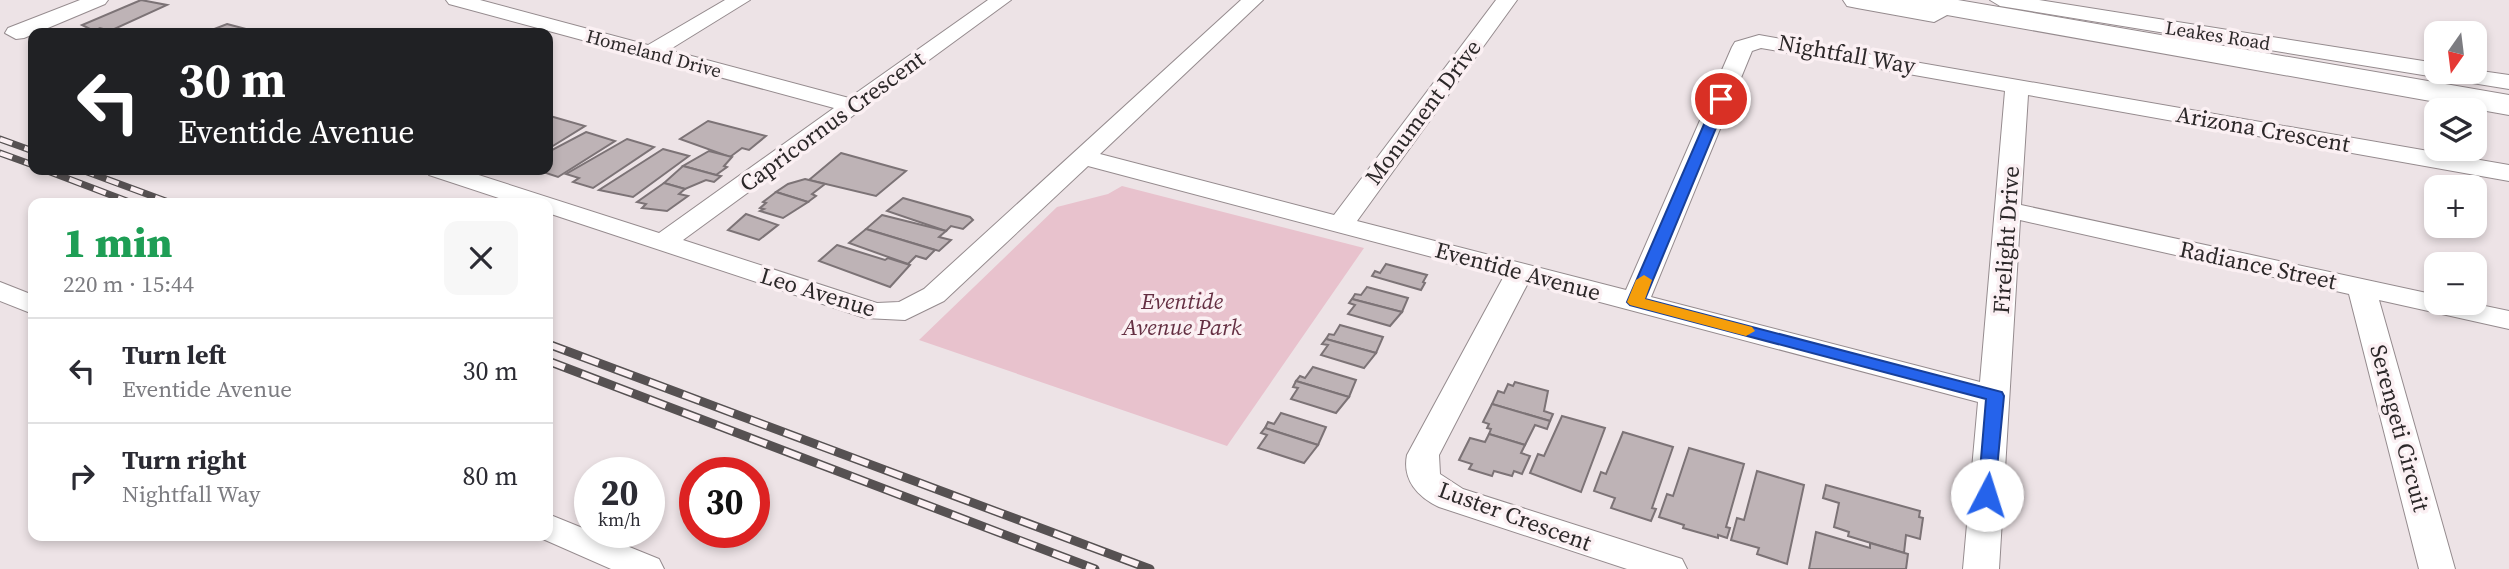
<!DOCTYPE html>
<html lang="en">
<head>
<meta charset="utf-8">
<style>
	:root { --surface:#fff; --page:#f7f7f7; --text:#2b2b33; --muted:#7c7c81; --line:#e1e1e2 }
	body { margin:0; font-family:"Source Serif 4",serif; background:var(--page); color:var(--text); height:100vh; display:flex; flex-direction:column; font-size:26px; white-space:nowrap }
	* { box-sizing:border-box; margin:0 }
	p { font-size:23px; color:var(--muted) }
	.icon { flex:none; width:38px; height:38px; fill:none; stroke:currentColor; stroke-width:2; stroke-linecap:round; stroke-linejoin:round }
	.map { position:relative; flex:1; overflow:hidden }
	.panel { position:absolute; left:28px; top:198px; width:525px; height:343px; display:flex; flex-direction:column; background:var(--surface); border-radius:14px; box-shadow:0 4px 10px #0003 }
	.panel>* { flex:none }
	.hud { position:absolute; left:28px; top:28px; width:525px; height:147px; border-radius:14px; box-shadow:0 4px 10px #0003; background:#202124; color:#fff; overflow:hidden }
	.needle { width:46px; rotate:194deg }
	.fabs { position:absolute; left:2424px; top:21px; display:grid; gap:14px }
	.fabs a { display:grid; place-items:center; width:63px; height:63px; border-radius:14px; background:var(--surface); box-shadow:0 4px 10px #0003; font-size:35px }
	.speed { position:absolute; left:574px; top:457px; display:flex; gap:14px; font-size:35px; font-weight:700; text-align:center }
	.speed>* { display:grid; place-content:center; width:91px; height:91px; border-radius:50%; background:var(--surface); box-shadow:0 4px 10px #0003; line-height:1 }
	.speed small { font-size:18px; font-weight:400 }
	.speed .limit { border:10px solid #d22; background:#fff; color:#111 }
	.pin { position:absolute; display:grid; place-items:center; width:60px; height:60px; color:#fff; margin:-30px; border:4px solid #fff; border-radius:50%; box-shadow:0 2px 7px #0007 }
	.me { position:absolute; width:77px; margin:-38px; rotate:5deg; stroke-linejoin:round; filter:drop-shadow(0 0 5px #0008) }
	.turn { display:flex; align-items:center; gap:24px; height:147px; padding:0 35px; font-size:32px }
	.turn .icon { width:91px; height:91px; stroke-width:2.5 }
	.turn b { display:block; font-size:49px; line-height:60px }
	.round { display:grid; place-items:center; flex:none; width:74px; height:74px; border-radius:14px; background:var(--page) }
	.headline { display:flex; align-items:center; justify-content:space-between; height:119px; padding:0 35px }
	h1 { font-size:42px; font-weight:800; line-height:52px; color:#1e9e55 }
	ul { padding:0; list-style:none }
	li { display:flex; align-items:center; gap:21px; height:105px; padding:0 35px; border-top:2px solid var(--line) }
	li div { flex:1 }
	li b { display:block; font-size:26px }
	li em { font-style:normal }
	.map>svg:first-child { display:block }
	.green { fill:#e8c2cd }
	.building { fill:#beb3b6; stroke:#7c7376; stroke-width:2 }
	.lines { fill:none; stroke-linecap:round; stroke-linejoin:round }
	.minor-casing { stroke:#958b8e; stroke-width:2 }
	.secondary-casing { stroke:#958b8e; stroke-width:2 }
	.minor { fill:#fff; fill-rule:evenodd }
	.secondary { fill:#fff; fill-rule:evenodd }
	.rail-far1-casing { stroke:#565152; stroke-width:7 }
	.rail-casing { stroke:#565152; stroke-width:9 }
	.rail-far1 { stroke:#fbf0f3; stroke-width:4.5; stroke-dasharray:13; stroke-linecap:butt }
	.rail { stroke:#fbf0f3; stroke-width:6; stroke-dasharray:18; stroke-linecap:butt }
	.route { fill:#2563eb; stroke:#184099; stroke-width:2 }
	.slow { fill:#f59e0b }
	.labels { text-anchor:middle; stroke-width:7; stroke-linejoin:round; paint-order:stroke }
	.far-street-label { font-size:19px; fill:#2c2829; stroke:#fbf0f3 }
	.street-label { font-size:23px; fill:#2c2829; stroke:#fbf0f3 }
	.park-label { font-size:23px; font-style:italic; fill:#642f42; stroke:#fbf0f3 }
</style>
</head>
<body>
<div class="map">
<svg width="2509" height="569" viewBox="0 0 2509 569">
	<rect width="100%" height="100%" fill="#ede3e6"/>
	<path class="green" d="M1122,186L1364,248L1227,446L919,340L1057,207L1108,194Z"/>
	<g class="building">
		<path d="M141,0L167,5L110,31L100,28L94,31L82,25Z"/>
		<path d="M227,24L246,29L237,33H204Z"/>
		<path d="M550,116L585,126L548,149Z"/>
		<path d="M708,121L766,136L749,150L742,148L730,157L680,139Z"/>
		<path d="M586,132L615,141L558,177L537,170H548V152Z"/>
		<path d="M627,139L654,147L593,188L573,182L579,178L566,174Z"/>
		<path d="M663,149L689,156L633,197L599,190Z"/>
		<path d="M709,151L732,157L724,166L727,167L716,175L683,166Z"/>
		<path d="M841,153L906,171L876,196L809,180Z"/>
		<path d="M683,166L716,175L721,176L714,182L706,180L685,189L664,183Z"/>
		<path d="M805,179L825,184L812,194L816,196L808,202L776,192L788,184Z"/>
		<path d="M664,183L685,189L679,194L688,196L667,211L642,208L646,204L637,202Z"/>
		<path d="M776,192L808,202L783,218L760,211L764,209L760,208L766,203L763,202Z"/>
		<path d="M903,198L970,217L973,220L963,229L951,226L946,231L887,211Z"/>
		<path d="M746,214L778,225L759,240L728,230Z"/>
		<path d="M882,215L946,231L939,237L951,240L939,251L866,229Z"/>
		<path d="M866,229L935,250L926,259L916,256L908,264L849,243Z"/>
		<path d="M837,245L885,260L888,258L910,265L890,287L819,261Z"/>
		<path d="M1386,264L1427,275L1423,282L1425,283L1421,290L1372,276L1375,271L1380,273Z"/>
		<path d="M1367,287L1408,298L1402,312L1352,299L1355,294L1361,295Z"/>
		<path d="M1352,299L1402,312L1390,326L1348,314L1355,305L1349,303Z"/>
		<path d="M1340,325L1383,337L1376,353L1326,339L1329,334L1334,335Z"/>
		<path d="M1326,339L1376,353L1364,368L1321,355L1328,345L1322,344Z"/>
		<path d="M1313,367L1356,380L1349,397L1296,381L1300,376L1305,378Z"/>
		<path d="M1296,381L1349,397L1336,413L1291,399L1298,388L1293,387Z"/>
		<path d="M1515,382L1548,391L1544,411L1553,414L1550,421L1492,404L1498,391L1504,393L1508,384L1513,386Z"/>
		<path d="M1492,404L1550,421L1547,429L1535,425L1525,445L1489,434L1491,429L1487,428L1489,424L1483,422Z"/>
		<path d="M1281,413L1326,427L1318,445L1265,428L1268,422L1274,424Z"/>
		<path d="M1562,416L1605,428L1581,492L1530,473L1538,454L1544,456Z"/>
		<path d="M1265,428L1318,445L1304,463L1258,448L1267,435L1261,433Z"/>
		<path d="M1623,432L1673,447L1652,508L1656,509L1651,521L1611,508L1615,498L1594,491L1601,472L1606,474Z"/>
		<path d="M1489,434L1525,445L1521,453L1530,456L1522,474L1514,471L1512,476L1494,471L1492,476L1469,469L1472,464L1459,460L1470,438L1485,442Z"/>
		<path d="M1689,448L1744,464L1726,527L1730,528L1727,538L1718,535V538L1683,528L1684,525L1659,517L1667,494L1673,496Z"/>
		<path d="M1757,471L1804,485L1787,564L1757,554L1759,548L1731,540L1737,518L1744,520Z"/>
		<path d="M1826,485L1920,511L1919,517L1923,518L1920,539L1906,535L1904,553L1848,536L1849,532L1834,527L1839,503L1823,498Z"/>
		<path d="M1816,532L1870,548V543L1908,554L1906,569H1809Z"/>
	</g>
	<g class="lines">
		<defs>
			<g id="minor">
				<path d="M80,0H108L105,4L24,38L16,39L5,33L8,28Z"/>
				<path d="M446,0H480L648,45L725,0H750L669,50L849,98L988,0H1011L683,240L877,303L899,302L924,289L1241,0H1263L1100,154L1334,215L1496,0H1517L1357,221L1626,290L1732,47L1735,42L1759,35L2509,165V181L2028,95L2021,205L2436,295V303H2471L2509,311V329L2379,300L2455,569H2419L2349,294L2020,220L1999,569H1963L1978,402L1528,283L1439,455L1440,474L1463,489L1682,559L1687,569H1627L1439,507C1418,497 1402,480 1407,455L1504,276L1088,166L944,301L905,320L865,318L548,213V203H514L429,175L426,170H463L659,233L834,108L449,4ZM1761,48L2005,91L1980,382L1651,297L1752,51Z"/>
				<path d="M1990,0H2039L2436,63V72L2474,70L2509,75V89L2000,6Z"/>
				<path d="M0,282L33,295V314L0,301Z"/>
				<path d="M548,514L659,559L664,569H611L536,536H548Z"/>
			</g>
			<path id="secondary" d="M1843,0H1958L2509,95V115L1947,15L1934,22L1857,8L1847,6Z"/>
		</defs>
		<use href="#minor" class="minor-casing"/>
		<use href="#secondary" class="secondary-casing"/>
		<use href="#minor" class="minor"/>
		<use href="#secondary" class="secondary"/>
		<defs>
			<g id="rail-far1">
				<path d="M0,139L33,151"/>
				<path d="M0,153L33,165"/>
				<path d="M45,170L132,203"/>
				<path d="M82,170L171,203"/>
			</g>
			<g id="rail">
				<path d="M548,344L1150,569"/>
				<path d="M548,361L1095,569"/>
			</g>
		</defs>
		<use href="#rail-far1" class="rail-far1-casing"/>
		<use href="#rail" class="rail-casing"/>
		<use href="#rail-far1" class="rail-far1"/>
		<use href="#rail" class="rail"/>
	</g>
	<path class="route" d="M1721,95L1728,99L1645,299L2002,392L2004,396L1994,500L1987,502L1978,495L1986,399L1630,305L1627,302L1715,99Z"/>
	<path class="slow" d="M1644,275L1652,280L1645,299L1752,327L1755,331L1746,336L1630,305L1627,302L1636,280Z"/>
	<g class="labels">
		<g class="far-street-label">
			<text transform="translate(2218 35) rotate(9)" y="7">Leakes Road</text>
			<text transform="translate(654 53) rotate(15)" y="7">Homeland Drive</text>
		</g>
		<g class="street-label">
			<text transform="translate(1847 54) rotate(10)" y="8">Nightfall Way</text>
			<text transform="translate(1423 112) rotate(-53)" y="8">Monument Drive</text>
			<text transform="translate(832 121) rotate(-36)" y="8">Capricornus Crescent</text>
			<text transform="translate(2263 129) rotate(10)" y="8">Arizona Crescent</text>
			<text transform="translate(2006 240) rotate(-86)" y="8">Firelight Drive</text>
			<text transform="translate(2258 265) rotate(12)" y="8">Radiance Street</text>
			<text transform="translate(1518 271) rotate(15)" y="8">Eventide Avenue</text>
			<text transform="translate(818 292) rotate(17)" y="8">Leo Avenue</text>
			<text transform="translate(2400 428) rotate(75)" y="8">Serengeti Circuit</text>
			<text transform="translate(1515 516) rotate(20)" y="8">Luster Crescent</text>
		</g>
		<g class="park-label">
			<text x="1182" y="309">Eventide<tspan x="1182" dy="26">Avenue Park</tspan></text>
		</g>
	</g>
</svg>
<div class="fabs">
<a><svg class="needle" viewBox="-14 -14 28 28"><path d="M0-13l5 13h-10z" fill="#e53935"/><path d="M0 13l5-13h-10z" fill="#7c7c81"/></svg></a>
<a><svg class="icon" aria-label="layers" viewBox="0 0 24 24"><path d="M12 4l9 5-9 5-9-5zM3 14l9 5 9-5"/></svg></a>
<a>+</a>
<a>−</a>
</div>
<div class="speed"><div>20<small>km/h</small></div><div class="limit">30</div></div>
<div class="pin" style="left:1721px;top:99px;background:#d93025"><svg class="icon" aria-label="arrive" viewBox="0 0 24 24"><path d="M6 21V4h12l-3 4 3 4H6"/></svg></div>
<svg class="me" style="left:1987px;top:495px" viewBox="-20 -20 40 40"><circle r="19" fill="#fff"/><path d="M0-13L10 11 0 6-10 11z" fill="#2563eb"/></svg>
<div class="hud">
<div class="turn"><svg class="icon" aria-label="left" viewBox="0 0 24 24"><path d="M17 20v-9H6M10 6l-5 5 5 5"/></svg><div><b>30 m</b>Eventide Avenue</div></div>
</div>
<section class="panel">
<div class="headline"><div><h1>1 min</h1><p>220 m · 15:44</p></div><a class="round"><svg class="icon" aria-label="close" viewBox="0 0 24 24"><path d="M6 6l12 12M18 6L6 18"/></svg></a></div>
<ul>
<li><svg class="icon" aria-label="left" viewBox="0 0 24 24"><path d="M17 20v-9H6M10 6l-5 5 5 5"/></svg><div><b>Turn left</b><p>Eventide Avenue</p></div><em>30 m</em></li>
<li><svg class="icon" aria-label="right" viewBox="0 0 24 24"><path d="M7 20v-9h11M14 6l5 5-5 5"/></svg><div><b>Turn right</b><p>Nightfall Way</p></div><em>80 m</em></li>
</ul>
</section>
</div>
</body>
</html>
